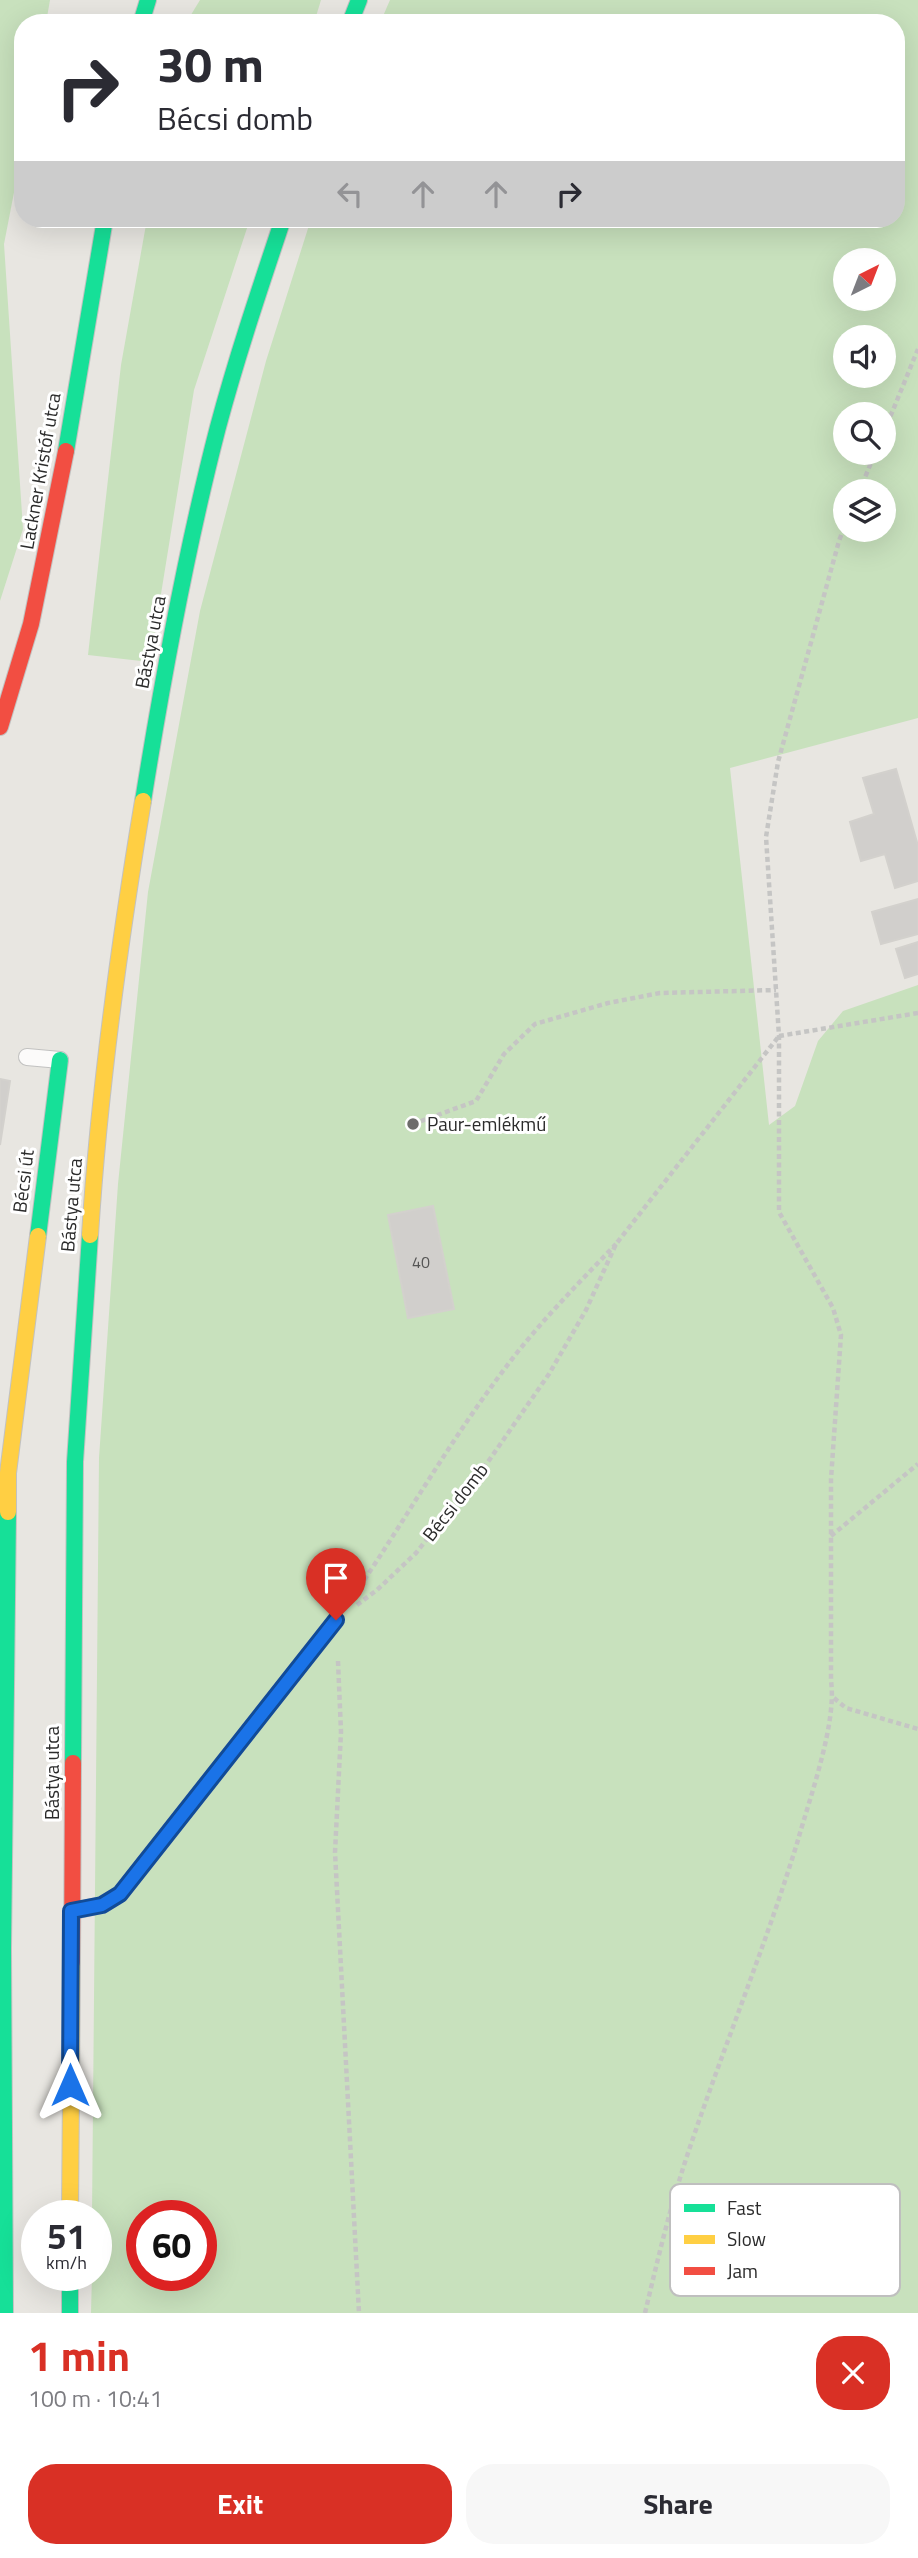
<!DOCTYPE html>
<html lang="en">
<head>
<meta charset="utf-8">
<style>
	:root { --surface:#fff; --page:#f7f7f7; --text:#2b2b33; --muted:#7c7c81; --accent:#d93025 }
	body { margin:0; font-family:"Titillium Web",sans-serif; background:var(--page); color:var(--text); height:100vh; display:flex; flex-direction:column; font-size:26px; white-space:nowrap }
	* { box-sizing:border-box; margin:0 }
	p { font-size:23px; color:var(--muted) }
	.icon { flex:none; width:38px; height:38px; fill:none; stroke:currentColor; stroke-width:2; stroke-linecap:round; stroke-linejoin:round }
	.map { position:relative; height:2313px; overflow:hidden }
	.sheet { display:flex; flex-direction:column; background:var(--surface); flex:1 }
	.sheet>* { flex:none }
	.top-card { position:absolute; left:14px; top:14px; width:891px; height:214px; border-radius:28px; box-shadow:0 7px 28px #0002; background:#fff; color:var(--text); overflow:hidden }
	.needle { width:46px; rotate:42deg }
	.buttons { position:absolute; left:833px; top:248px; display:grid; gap:14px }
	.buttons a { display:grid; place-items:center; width:63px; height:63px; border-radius:50%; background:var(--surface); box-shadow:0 7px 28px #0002; font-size:35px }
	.speed { position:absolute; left:21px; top:2200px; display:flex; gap:14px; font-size:35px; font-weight:700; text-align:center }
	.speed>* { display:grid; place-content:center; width:91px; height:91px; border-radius:50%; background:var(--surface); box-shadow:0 7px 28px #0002; line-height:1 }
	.speed small { font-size:18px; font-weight:400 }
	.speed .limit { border:10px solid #d22; background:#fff; color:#111 }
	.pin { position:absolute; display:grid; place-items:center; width:60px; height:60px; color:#fff; margin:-72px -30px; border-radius:50% 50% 50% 0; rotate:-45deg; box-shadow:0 0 7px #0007 }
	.pin .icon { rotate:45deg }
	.me { position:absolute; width:77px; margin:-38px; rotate:0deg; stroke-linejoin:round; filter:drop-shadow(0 0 5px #0008) }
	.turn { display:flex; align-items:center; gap:24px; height:147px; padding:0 28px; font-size:32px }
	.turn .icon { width:91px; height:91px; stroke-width:2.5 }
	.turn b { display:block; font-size:49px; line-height:60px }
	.lanes { display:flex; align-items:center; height:66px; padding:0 28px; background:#0003; justify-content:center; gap:35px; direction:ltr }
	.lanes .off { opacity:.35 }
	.round { display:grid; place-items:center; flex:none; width:74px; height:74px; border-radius:28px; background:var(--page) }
	.summary { display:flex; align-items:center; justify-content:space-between; height:119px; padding:0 28px }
	h1 { font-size:42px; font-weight:700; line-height:52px; color:var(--accent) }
	.action { display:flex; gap:14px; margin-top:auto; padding:14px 28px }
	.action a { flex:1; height:80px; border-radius:28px; background:var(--accent); color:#fff; font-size:28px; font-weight:700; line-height:80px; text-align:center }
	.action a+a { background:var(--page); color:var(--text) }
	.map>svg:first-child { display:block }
	.green { fill:#c8e1bd; fill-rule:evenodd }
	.building { fill:#d1cfcc; stroke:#d3d1cd; stroke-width:2 }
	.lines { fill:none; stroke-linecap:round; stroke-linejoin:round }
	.lane-casing { stroke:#c2c2c1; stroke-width:18 }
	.fast-casing { stroke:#c2c2c1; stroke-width:18 }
	.slow-casing { stroke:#c2c2c1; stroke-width:18 }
	.jam-casing { stroke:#c2c2c1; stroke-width:18 }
	.path { stroke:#c5c5c4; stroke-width:4.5; stroke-dasharray:5 3.5; stroke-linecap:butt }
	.lane { stroke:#fcfbfa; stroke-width:16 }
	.fast { stroke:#16e098; stroke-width:16 }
	.slow { stroke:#ffcf43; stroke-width:16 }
	.jam { stroke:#f24e42; stroke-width:16 }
	.route-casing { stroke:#114b97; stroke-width:18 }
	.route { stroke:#1a73e8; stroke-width:12 }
	.poi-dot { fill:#6d6c6b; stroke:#fff; stroke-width:2.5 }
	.labels { text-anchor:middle; stroke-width:6; stroke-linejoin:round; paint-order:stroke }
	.number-label { font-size:16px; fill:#555554 }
	.street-label { font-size:19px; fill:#2b2b2b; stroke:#fff }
	.poi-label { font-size:19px; fill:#2b2b2b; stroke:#fff; text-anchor:start }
	.key { fill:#fff; stroke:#bfbfbf; stroke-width:2 }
	.key-label { font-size:19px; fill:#2b2b2b }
</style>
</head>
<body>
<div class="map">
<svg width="918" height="2313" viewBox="0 0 918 2313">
	<rect width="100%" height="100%" fill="#e8e6e1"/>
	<g class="green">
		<path d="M0,0H50L46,23H23V146L4,244L23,529L0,601Z"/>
		<path d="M200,0H321L314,23H186Z"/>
		<path d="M390,0H918V718L730,768L769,1125L795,1106L818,1041L843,1011L918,985V2313H91L92,2275H96V2216L92,2215L99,1458L118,1184L148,892L200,611L266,361L311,219H896V23H380ZM845,261H884V299H845ZM845,338H884V376H845ZM845,415H884V453H845ZM845,492H884V530H845ZM142,2216H201V2275H142Z"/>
		<path d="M147,219H250L194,390L150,662L88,655L121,365Z"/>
	</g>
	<g class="building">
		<path d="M896,769L918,846V881L895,888L885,854L861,861L850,822L874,814L863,778Z"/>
		<path d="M918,899V934L881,944L872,912Z"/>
		<path d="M918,942V974L905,978L896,949Z"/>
		<path d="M0,1079L10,1081L0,1145Z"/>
		<path d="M433,1206L454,1309L408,1318L388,1215Z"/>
	</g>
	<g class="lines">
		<defs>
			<g id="lane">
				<path d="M27,1057L60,1060"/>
				<path d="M73,1911L102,1905L120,1894L336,1620"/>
			</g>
			<g id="fast">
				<path d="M141,23L148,0"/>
				<path d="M350,23L359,0"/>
				<path d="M66,451L105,219"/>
				<path d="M143,801C163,676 186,550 218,427C237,356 260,288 283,219"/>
				<path d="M38,1236L60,1060"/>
				<path d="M73,1763L75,1462L90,1235"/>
				<path d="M70,2275V2313"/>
				<path d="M5,2313L3,1949L8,1512"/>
			</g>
			<g id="slow">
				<path d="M90,1235C99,1090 119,945 143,801"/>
				<path d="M8,1512V1473L38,1236"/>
				<path d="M70,2216L72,1962"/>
			</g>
			<g id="jam">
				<path d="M0,727L31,624L66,451"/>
				<path d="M72,1962L73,1763"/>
			</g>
		</defs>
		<use href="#lane" class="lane-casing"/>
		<use href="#fast" class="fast-casing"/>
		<use href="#slow" class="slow-casing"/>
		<use href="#jam" class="jam-casing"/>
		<g class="path">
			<path d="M884,432L918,349"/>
			<path d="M859,492L875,453"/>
			<path d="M779,1036L918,1013"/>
			<path d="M413,1124L476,1101L504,1054L535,1024L608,1003L660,993L776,990"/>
			<path d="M831,1536L918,1464"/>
			<path d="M350,1601C401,1527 446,1447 500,1375C535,1327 576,1286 616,1244"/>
			<path d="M357,1605L377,1590L416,1553L490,1459L549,1374L586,1310L616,1244L779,1036"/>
			<path d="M338,1661L341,1732L335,1852L359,2313"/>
			<path d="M834,1698L846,1708L918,1729"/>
			<path d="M645,2313C658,2258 671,2203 689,2150C724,2046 766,1945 798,1840C810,1797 837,1723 831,1681V1479L841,1335L833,1308L779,1212V1036L766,837L778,762L839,541L845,525"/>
		</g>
		<use href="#lane" class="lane"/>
		<use href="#fast" class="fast"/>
		<use href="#slow" class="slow"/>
		<use href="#jam" class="jam"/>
	</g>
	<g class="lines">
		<defs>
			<path id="route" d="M70,2085L71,1911L102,1905L120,1894L336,1620"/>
		</defs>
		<use href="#route" class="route-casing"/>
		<use href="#route" class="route"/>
	</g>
	<circle class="poi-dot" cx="413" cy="1124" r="7"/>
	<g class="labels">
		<g class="number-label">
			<text x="421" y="1268">40</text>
		</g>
		<g class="street-label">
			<text transform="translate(40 471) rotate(-80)" y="7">Lackner Kristóf utca</text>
			<text transform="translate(150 642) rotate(-79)" y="7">Bástya utca</text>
			<text transform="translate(23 1181) rotate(-83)" y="7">Bécsi út</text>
			<text transform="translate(71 1205) rotate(-85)" y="7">Bástya utca</text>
			<text transform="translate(455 1502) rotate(-52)" y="7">Bécsi domb</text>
			<text transform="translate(52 1773) rotate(-90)" y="7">Bástya utca</text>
		</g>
		<g class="poi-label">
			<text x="427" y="1131">Paur-emlékmű</text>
		</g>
	</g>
	<rect x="670" y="2184" width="230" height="112" rx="10" class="key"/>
	<rect x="684" y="2204" width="31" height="8" fill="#16e098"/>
	<rect x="684" y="2235" width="31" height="9" fill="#ffcf43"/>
	<rect x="684" y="2267" width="31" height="8" fill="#f24e42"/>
	<g class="key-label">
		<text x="727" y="2215">Fast</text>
		<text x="727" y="2246">Slow</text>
		<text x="727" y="2278">Jam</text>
	</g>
</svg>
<div class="buttons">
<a><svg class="needle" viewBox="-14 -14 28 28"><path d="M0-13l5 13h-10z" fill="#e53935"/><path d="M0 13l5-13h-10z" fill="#7c7c81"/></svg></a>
<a><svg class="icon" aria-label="sound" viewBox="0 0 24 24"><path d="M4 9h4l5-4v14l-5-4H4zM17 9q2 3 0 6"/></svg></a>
<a><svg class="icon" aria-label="search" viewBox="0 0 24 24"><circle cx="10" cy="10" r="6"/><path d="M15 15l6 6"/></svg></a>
<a><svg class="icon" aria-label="layers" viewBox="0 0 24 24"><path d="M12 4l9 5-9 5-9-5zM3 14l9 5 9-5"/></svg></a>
</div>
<div class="speed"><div>51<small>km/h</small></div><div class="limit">60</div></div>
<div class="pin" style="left:336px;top:1620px;background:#d93025"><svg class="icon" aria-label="arrive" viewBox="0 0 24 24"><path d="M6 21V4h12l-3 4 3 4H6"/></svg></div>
<svg class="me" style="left:70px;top:2085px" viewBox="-20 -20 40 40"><path d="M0-17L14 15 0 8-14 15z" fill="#1a73e8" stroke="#fff" stroke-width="4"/></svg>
<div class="top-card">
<div class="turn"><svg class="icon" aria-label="right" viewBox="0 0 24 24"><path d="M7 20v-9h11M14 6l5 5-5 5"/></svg><div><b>30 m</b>Bécsi domb</div></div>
<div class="lanes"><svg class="icon off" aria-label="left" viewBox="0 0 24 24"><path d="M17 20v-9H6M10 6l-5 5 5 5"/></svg><svg class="icon off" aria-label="ahead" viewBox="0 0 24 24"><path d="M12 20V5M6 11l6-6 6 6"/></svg><svg class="icon off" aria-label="ahead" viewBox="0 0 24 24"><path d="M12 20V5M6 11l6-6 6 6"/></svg><svg class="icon" aria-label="right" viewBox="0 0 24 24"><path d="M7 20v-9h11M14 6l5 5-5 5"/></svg></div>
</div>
</div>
<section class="sheet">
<div class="summary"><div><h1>1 min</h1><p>100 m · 10:41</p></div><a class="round" style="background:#d93025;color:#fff"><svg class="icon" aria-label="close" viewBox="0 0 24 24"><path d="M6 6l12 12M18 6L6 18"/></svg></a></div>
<div class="action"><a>Exit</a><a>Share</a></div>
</section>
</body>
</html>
